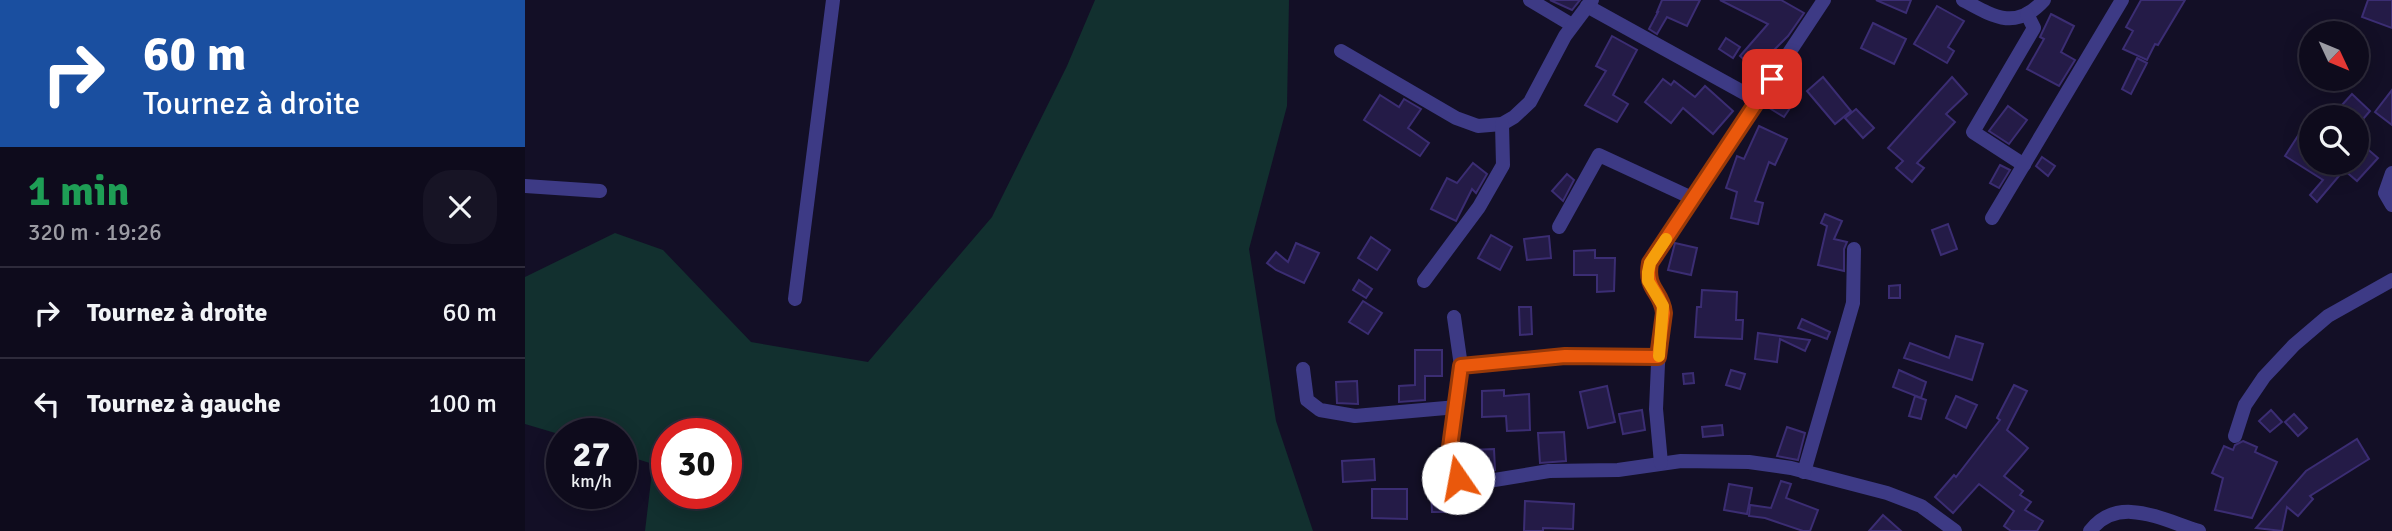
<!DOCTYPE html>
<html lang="fr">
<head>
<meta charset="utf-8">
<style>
	:root { --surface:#0e0b1c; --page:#171425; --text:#f1f3f6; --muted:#9b9ba3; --line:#2e2b3b }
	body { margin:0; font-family:Signika,sans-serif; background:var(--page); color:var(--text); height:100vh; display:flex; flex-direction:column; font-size:26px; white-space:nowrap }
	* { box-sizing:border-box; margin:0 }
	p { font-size:23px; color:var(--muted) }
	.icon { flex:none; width:38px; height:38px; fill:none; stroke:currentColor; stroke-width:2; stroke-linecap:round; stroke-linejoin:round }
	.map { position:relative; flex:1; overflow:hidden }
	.panel { display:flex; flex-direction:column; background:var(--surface); width:525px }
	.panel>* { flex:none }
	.guide { background:#1a4fa0; color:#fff; overflow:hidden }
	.needle { width:46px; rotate:134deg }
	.controls { position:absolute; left:1774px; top:21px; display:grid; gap:14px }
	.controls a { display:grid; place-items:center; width:70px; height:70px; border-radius:50%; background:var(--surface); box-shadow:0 4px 18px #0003,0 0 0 2px var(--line); font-size:35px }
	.speed { position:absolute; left:21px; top:418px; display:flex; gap:14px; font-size:35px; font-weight:700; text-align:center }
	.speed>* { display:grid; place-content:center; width:91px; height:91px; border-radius:50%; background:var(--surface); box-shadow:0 4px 18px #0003,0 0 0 2px var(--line); line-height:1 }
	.speed small { font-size:18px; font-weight:400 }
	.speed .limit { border:10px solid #d22; background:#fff; color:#111 }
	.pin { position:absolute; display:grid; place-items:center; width:60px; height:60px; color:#fff; margin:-30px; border-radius:14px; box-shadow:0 4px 10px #0006 }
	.me { position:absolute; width:77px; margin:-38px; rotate:348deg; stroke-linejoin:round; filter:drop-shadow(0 0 5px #0008) }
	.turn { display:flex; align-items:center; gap:24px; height:147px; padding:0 28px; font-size:32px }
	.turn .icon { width:91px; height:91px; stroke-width:2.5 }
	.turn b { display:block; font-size:49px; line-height:60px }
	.round { display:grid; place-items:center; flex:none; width:74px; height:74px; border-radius:28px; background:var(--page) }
	.summary { display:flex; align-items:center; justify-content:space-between; height:119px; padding:0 28px }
	h1 { font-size:42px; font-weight:800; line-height:52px; color:#1e9e55 }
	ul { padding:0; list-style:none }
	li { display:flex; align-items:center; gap:21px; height:91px; padding:0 28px; border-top:2px solid var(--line) }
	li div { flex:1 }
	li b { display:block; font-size:26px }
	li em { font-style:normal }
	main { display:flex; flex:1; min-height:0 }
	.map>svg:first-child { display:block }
	.green { fill:#12302f; fill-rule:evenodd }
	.building { fill:#241b47; stroke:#3b2d73; stroke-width:2 }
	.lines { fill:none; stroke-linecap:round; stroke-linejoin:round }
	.minor { stroke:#3d3a85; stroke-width:14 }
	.route-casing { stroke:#983908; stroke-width:18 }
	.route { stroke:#ea580c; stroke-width:12 }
	.slow { stroke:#f59e0b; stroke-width:12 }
</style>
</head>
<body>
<main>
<section class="panel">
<div class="guide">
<div class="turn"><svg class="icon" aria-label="right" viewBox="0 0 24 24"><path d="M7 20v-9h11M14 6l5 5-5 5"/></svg><div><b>60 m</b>Tournez à droite</div></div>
</div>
<div class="summary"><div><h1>1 min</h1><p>320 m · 19:26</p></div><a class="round"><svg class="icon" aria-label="close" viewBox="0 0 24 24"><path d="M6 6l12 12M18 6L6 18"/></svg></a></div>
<ul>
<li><svg class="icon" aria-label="right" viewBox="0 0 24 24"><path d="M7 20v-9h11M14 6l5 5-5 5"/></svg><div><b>Tournez à droite</b></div><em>60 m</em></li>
<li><svg class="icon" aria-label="left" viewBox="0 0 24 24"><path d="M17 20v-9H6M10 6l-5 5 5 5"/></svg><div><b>Tournez à gauche</b></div><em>100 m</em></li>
</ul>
</section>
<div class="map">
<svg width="1867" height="531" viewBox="0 0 1867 531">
	<rect width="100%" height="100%" fill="#130f26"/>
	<path class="green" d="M570,0H764L762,106L724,249L751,421L788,531H120L128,464L96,454V434L37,435L0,424V277L90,233L138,250L226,342L343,362L467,217L542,66ZM142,434H201V494H142Z"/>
	<g class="building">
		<path d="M1025,0H1055L1047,10Z"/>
		<path d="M1137,0H1175L1162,26L1142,17L1132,34L1124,29L1133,12H1132Z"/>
		<path d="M1195,0H1256L1279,13L1263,36L1245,54L1249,58L1236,75L1215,56L1243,24Z"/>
		<path d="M1351,0H1386L1381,13Z"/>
		<path d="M1616,0H1660L1633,45L1630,44L1622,60L1598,49L1608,31L1601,27Z"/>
		<path d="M1843,0H1867V28L1837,17Z"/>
		<path d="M1412,6L1439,21L1423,47L1429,51L1422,63L1389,44Z"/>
		<path d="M1526,14L1549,26L1536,52L1550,60L1534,86L1502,69L1519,39L1515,37Z"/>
		<path d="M1348,23L1381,39L1369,64L1336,48Z"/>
		<path d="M1087,36L1112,50L1088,95L1103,104L1092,122L1060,105L1081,71L1071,66Z"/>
		<path d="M1201,38L1215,47L1208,58L1194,49Z"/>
		<path d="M1612,58L1622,63L1606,94L1597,89Z"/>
		<path d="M1298,77L1326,111L1310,124L1282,91Z"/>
		<path d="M1427,77L1442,94L1421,114L1430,122L1392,163L1399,168L1387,182L1371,168L1378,161L1363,148Z"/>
		<path d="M1138,79L1146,85L1149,81L1170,97L1180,86L1208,111L1188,134L1158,108L1146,123L1120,102Z"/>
		<path d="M1867,90V125L1850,112Z"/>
		<path d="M1827,94L1845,111L1832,126V117H1806Z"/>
		<path d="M855,95L874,107L879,99L896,109L883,128L904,143L895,156L839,120Z"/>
		<path d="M1246,97L1265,108L1259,117L1241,106Z"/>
		<path d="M1483,106L1502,120L1484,144L1464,131Z"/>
		<path d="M1331,109L1349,128L1338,138L1320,118Z"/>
		<path d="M1787,114V163H1832V140L1853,158L1832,181L1819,170L1792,202L1785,195L1798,180L1760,156Z"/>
		<path d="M1234,126L1262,139L1250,165L1244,162L1230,201L1238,203L1233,224L1206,218L1212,192L1201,188L1212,156L1219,159Z"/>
		<path d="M1517,157L1530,166L1523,176L1511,166Z"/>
		<path d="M948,163L962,174L951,193L947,189L931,221L906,209L922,178L932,183Z"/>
		<path d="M1475,165L1485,170L1474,188L1465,183Z"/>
		<path d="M1042,174L1049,180L1038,201L1027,191Z"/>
		<path d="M1300,214L1317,221L1309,239L1322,242L1319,249V271L1293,265L1302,226L1296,223Z"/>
		<path d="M1423,224L1432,249L1416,255L1407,230Z"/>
		<path d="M966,235L987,247L975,270L953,258Z"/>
		<path d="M1024,236L1026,258L1002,260L999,239Z"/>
		<path d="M846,237L865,250L852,270L833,258Z"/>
		<path d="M771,243L794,253L779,283L751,270L742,263L751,252L763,262Z"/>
		<path d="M1150,243L1172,248L1166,275L1143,270Z"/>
		<path d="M1070,250V258H1090L1089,291L1072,292V275H1049V251Z"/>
		<path d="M834,280L847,289L841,298L828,290Z"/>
		<path d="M1375,285V298H1364V286Z"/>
		<path d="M1177,290L1212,292L1211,320H1218L1217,339L1170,337L1172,307H1176Z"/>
		<path d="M838,301L857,313L843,334L824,322Z"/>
		<path d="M994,307H1006L1007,334L995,335Z"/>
		<path d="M1277,319L1305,332L1302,339L1273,328Z"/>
		<path d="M1233,333L1255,336L1285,340L1280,351L1255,339L1252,362L1230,359Z"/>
		<path d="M1431,336L1458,344L1447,380L1379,358L1385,343L1424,358Z"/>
		<path d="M890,350H917V376H900V400L874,402V386L890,385Z"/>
		<path d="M1206,370L1220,374L1215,389L1201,385Z"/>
		<path d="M1374,370L1401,382L1396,398L1368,387Z"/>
		<path d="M1168,373L1169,383L1159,384L1158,374Z"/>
		<path d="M832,381L833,404L812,403L811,382Z"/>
		<path d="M1489,385L1502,391L1482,430L1503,448L1479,476L1498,491L1495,495L1506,502L1500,510L1518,521L1512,531H1486L1479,526L1489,511L1454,484L1428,513L1410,497L1429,475L1431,477L1475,420L1472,418Z"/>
		<path d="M1082,386L1090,422L1063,428L1055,392Z"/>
		<path d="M979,390V396L1004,394L1005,430L982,431L981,416L957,417V391Z"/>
		<path d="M1390,396L1401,400L1396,419L1384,416Z"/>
		<path d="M1431,396L1452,405L1441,428L1421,418Z"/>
		<path d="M1117,410L1120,430L1098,434L1094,414Z"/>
		<path d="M1746,410L1757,422L1745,432L1734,421Z"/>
		<path d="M1769,414L1782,428L1773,436L1760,422Z"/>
		<path d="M1197,425L1198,435L1178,437L1177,427Z"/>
		<path d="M1262,427L1280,433L1273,460L1252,456Z"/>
		<path d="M1039,432L1041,461L1015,463L1013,433Z"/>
		<path d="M1832,439L1844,459L1785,496L1788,499L1773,516L1762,507L1757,531L1731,528L1781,471Z"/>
		<path d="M1718,441L1732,447L1730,452L1752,462L1727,518L1690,510L1698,478L1687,473L1699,446L1708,450L1710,445Z"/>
		<path d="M969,449L970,470L945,473L944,450Z"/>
		<path d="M849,459L850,480L818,482L817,461Z"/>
		<path d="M1256,481L1266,484L1261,498L1293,510L1285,531H1278L1240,518L1224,516L1225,505L1246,508Z"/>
		<path d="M1204,484L1227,488L1222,514L1199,510Z"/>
		<path d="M906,485H925L926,512H907Z"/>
		<path d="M847,489H882V519L847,518Z"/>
		<path d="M1000,501L1049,504L1048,529L1018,528V531H999Z"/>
		<path d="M1358,515L1376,531H1344Z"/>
	</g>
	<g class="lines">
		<g class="minor">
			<path d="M1005,0L1047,25"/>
			<path d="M1438,0C1469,17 1491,31 1519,0"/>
			<path d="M1062,6L1232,100"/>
			<path d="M816,51L931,118L953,126L977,124L989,117L1005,102L1040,36L1067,0"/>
			<path d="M1499,165L1448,132L1509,28L1502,14"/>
			<path d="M1867,173L1860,193L1867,205"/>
			<path d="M0,186L75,191"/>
			<path d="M1467,218L1597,0"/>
			<path d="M1034,227L1074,155L1167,198"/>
			<path d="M899,281L954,207L978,165L977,124"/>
			<path d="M270,299L308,0"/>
			<path d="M929,317L936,366L925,447L933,478L945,484L1024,471L1093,470L1156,461L1224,462L1266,468L1362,493L1396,506L1430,531"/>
			<path d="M936,366L1040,356L1133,357"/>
			<path d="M778,369L782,400L795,410L830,416L932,407"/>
			<path d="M1710,436L1720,405L1739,377L1769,345L1803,316L1867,280"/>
			<path d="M1136,463L1131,409L1133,364L1139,313C1136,291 1120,290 1125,263L1299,0"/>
			<path d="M1279,472L1328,303L1329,249"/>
			<path d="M1565,531C1593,494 1637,520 1674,531"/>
		</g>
	</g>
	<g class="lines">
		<defs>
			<path id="route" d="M933,478L925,447L936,366L1040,356L1133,357L1139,313C1137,291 1120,290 1125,263L1247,79"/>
		</defs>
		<use href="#route" class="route-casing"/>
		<use href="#route" class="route"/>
		<path class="slow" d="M1134,356L1138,306L1123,281V272L1125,263L1141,239"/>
	</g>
</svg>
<div class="controls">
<a><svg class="needle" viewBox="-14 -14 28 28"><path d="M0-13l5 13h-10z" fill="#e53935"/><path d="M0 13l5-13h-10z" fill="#9b9ba3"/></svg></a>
<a><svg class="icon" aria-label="search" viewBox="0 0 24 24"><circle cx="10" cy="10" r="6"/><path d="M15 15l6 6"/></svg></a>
</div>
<div class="speed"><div>27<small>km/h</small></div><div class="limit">30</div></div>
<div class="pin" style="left:1247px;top:79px;background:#d93025"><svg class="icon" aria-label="arrive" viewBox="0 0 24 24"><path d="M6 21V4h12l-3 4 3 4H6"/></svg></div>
<svg class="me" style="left:933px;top:478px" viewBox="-20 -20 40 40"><circle r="19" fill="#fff"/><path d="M0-13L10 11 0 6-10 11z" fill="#ea580c"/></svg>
</div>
</main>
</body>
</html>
